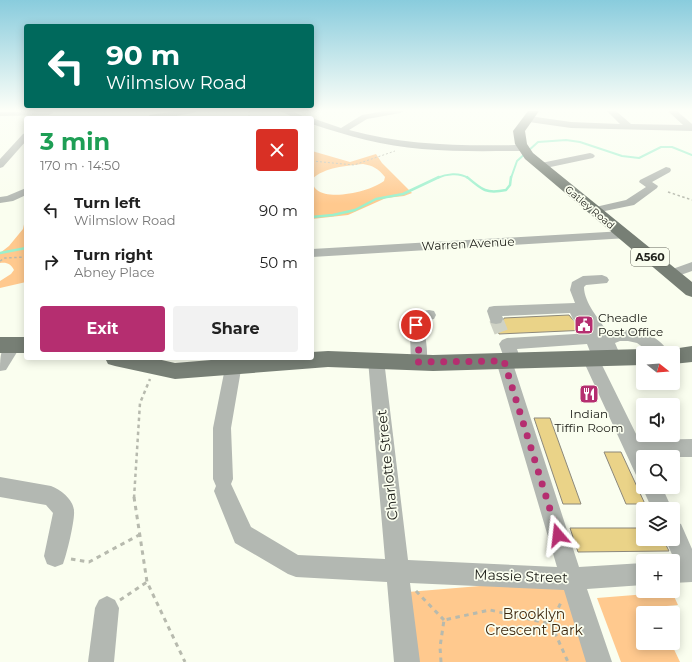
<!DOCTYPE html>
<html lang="en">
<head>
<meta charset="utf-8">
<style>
	:root { --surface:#fff; --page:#f2f2f2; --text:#222; --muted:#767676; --accent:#b52e70 }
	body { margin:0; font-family:Montserrat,sans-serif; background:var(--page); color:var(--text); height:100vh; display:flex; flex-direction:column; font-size:15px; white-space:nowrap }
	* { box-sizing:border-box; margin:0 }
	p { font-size:13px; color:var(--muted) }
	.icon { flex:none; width:22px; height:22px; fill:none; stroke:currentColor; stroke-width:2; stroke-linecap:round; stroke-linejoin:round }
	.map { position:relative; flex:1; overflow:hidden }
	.sheet { position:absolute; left:24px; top:116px; width:290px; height:244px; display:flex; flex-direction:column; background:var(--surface); border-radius:4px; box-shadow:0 2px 10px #0003 }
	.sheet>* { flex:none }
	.top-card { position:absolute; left:24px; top:24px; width:290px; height:84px; border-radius:4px; box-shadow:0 2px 10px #0003; background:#00695c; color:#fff; overflow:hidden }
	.needle { width:26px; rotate:107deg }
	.buttons { position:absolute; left:636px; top:346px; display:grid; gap:8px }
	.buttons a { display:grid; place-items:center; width:44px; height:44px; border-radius:4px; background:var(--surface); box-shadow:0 2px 10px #0003; font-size:20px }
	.pin { position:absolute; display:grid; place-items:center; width:34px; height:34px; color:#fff; margin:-17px; border:2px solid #fff; border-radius:50%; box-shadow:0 1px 4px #0007 }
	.me { position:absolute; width:44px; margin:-22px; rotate:343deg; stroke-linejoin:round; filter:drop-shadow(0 0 3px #0008) }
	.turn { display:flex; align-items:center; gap:14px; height:84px; padding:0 16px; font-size:18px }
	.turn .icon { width:52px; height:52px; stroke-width:2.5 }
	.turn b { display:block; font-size:28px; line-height:34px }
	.round { display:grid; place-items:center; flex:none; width:42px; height:42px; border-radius:4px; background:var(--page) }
	.head { display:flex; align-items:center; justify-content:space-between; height:68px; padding:0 16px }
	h1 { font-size:24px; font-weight:700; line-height:30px; color:#1e9e55 }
	.button { display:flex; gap:8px; margin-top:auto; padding:8px 16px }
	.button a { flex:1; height:46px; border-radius:4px; background:var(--accent); color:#fff; font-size:16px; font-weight:700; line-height:46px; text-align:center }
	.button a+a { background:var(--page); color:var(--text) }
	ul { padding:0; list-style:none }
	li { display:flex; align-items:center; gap:12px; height:52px; padding:0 16px }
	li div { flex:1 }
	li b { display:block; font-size:15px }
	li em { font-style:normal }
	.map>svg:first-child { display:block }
	.green { fill:#ffc98e; fill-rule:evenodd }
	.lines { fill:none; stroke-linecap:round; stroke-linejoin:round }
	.stream-far1 { stroke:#9bf0cc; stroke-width:2 }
	.stream { stroke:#9bf0cc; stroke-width:2.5 }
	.building { fill:#ead388; stroke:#8c887b }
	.minor-tunnel { stroke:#cfd2c5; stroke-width:14; stroke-dasharray:14 7; stroke-linecap:butt }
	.path-far3 { stroke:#b7baae; stroke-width:1; stroke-dasharray:2 2; stroke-linecap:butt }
	.path-far2 { stroke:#b7baae; stroke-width:1.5; stroke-dasharray:2.5 2.5; stroke-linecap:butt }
	.path-far1 { stroke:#b7baae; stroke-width:2.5; stroke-dasharray:3.5 3.5; stroke-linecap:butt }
	.path { stroke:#b7baae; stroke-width:3; stroke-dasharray:4.5 4.5; stroke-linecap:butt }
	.minor { fill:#b3b8b2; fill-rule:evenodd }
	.major { fill:#777f75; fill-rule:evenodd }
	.route { stroke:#b52e70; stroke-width:7; stroke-dasharray:0 12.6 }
	.labels { text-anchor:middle; stroke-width:3.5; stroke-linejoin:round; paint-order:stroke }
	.far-street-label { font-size:10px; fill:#21221c; stroke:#fafeef }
	.shield { fill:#fafeef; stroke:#62645b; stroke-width:1 }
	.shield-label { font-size:11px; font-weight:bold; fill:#21221c }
	.street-label { font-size:12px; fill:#21221c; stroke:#fafeef }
	.poi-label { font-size:12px; fill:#21221c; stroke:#fafeef; text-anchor:start }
	.near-street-label { font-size:14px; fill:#21221c; stroke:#fafeef }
	.near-park-label { font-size:14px; fill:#3e280e; stroke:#fafeef }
</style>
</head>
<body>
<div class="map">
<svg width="692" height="662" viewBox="0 0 692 662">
	<rect width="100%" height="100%" fill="#fafeef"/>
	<g class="green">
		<path d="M312,151L350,162L376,154L382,163L412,193L404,196L386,198L348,215L312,219ZM363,164C373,166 378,168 385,177L384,181C371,191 331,201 317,190C313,187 313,183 312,179C325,167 346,166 363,164Z"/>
		<path d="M26,215V282L0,288V281L11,274L14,270C11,264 7,262 0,263V253L9,246L23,229Z"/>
		<path d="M565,579L593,662H414L408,592Z"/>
		<path d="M672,592L678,605L655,607L657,613H643V643H671L680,662H621L597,598Z"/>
	</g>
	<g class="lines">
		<g class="stream-far1">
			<path d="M437,178C446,174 459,172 468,178"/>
			<path d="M511,178L517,161L538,142L566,140L580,142L622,156L639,158L661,147H672L692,155"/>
		</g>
		<g class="stream">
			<path d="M467,177C482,190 486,194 506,190L510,185L511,177"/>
			<path d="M312,217L333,215L355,210L376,199L403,194L439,177"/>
			<path d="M0,253L26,248"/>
		</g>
	</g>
	<g class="building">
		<path d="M569,315L573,320L578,321L582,320L588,330L499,334L496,325L502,324L504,318Z"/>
		<path d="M534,418H550L581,504H563Z"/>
		<path d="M604,452H621L645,504H626Z"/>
		<path d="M570,528H643V539H663L669,551L578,552Z"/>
	</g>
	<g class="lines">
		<g class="minor-tunnel">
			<path d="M578,315L587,330"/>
			<path d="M496,319L502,334"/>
		</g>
		<g class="path-far3">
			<path d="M249,111V118"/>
			<path d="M312,161L354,165L395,151"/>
		</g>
		<g class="path-far2">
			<path d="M668,192L692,200"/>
			<path d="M0,261L5,258L26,257"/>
		</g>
		<path class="path-far1" d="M134,498L140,403L150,379"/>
		<g class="path">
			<path d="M134,497L147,582L185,662"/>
			<path d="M71,559L89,562L139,535"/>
			<path d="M416,591L444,620"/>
			<path d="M120,600L147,582"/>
			<path d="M551,624L562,600"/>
			<path d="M551,624L568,662"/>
			<path d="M441,662L440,647L444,620L490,610L551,624"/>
		</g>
		<g class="minor">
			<path d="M52,111L53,113L49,115L0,116V112Z"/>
			<path d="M176,111H197L193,113L165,118H146L150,115Z"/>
			<path d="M280,111H292L307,118H295Z"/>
			<path d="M384,111H404L400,113L367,119L349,130C407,146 464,146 523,145L528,148L523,151C489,151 456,152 422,149C384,146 348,136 312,124V118L341,128L362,115Z"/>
			<path d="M607,111H616L631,124L683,125L668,111H677L692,124V131L571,128L529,122L525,119L529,116L571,122L620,124Z"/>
			<path d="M26,133V141L3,167L0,168V159L23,134Z"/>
			<path d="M590,153L593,154L595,156L593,158L541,169L536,166L541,163Z"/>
			<path d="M666,167L670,168L671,170L670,172L652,182L658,186L657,188L634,205L595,213L589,210L591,208L626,200L646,187L639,182L640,180Z"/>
			<path d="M26,188V195L13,201L0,203V197L7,196Z"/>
			<path d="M624,231L628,232L630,235L628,238L312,257V249Z"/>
			<path d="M692,262V271L672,278L667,277L665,274L667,271Z"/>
			<path d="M602,275L607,277L609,280L607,283L586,285L584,287C584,303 600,320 608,333C629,326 658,332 669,353H651L637,343L628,341H620L615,343L618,350L616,354L608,356L610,359L608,363L602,365L639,440L692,439V457H643V477L636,475L583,360L585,356L591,354L587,344L517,349L521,361L519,366L514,367L579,567L643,563V585L587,589L612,662H586L564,590L410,583L420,662H394L387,582L296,577L288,574L235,543L214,491L216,486L213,479V428L227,358H243L231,428L233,479L231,484L251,527L298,555L385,559L368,360L370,356L376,354L382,356L384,360L408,560L557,567L496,361L498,356L503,355L499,344L502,340L507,338L592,333L583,318L578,320L573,319L570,313L502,316L503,319L501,323L496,324L491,323L487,311L489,307L494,306L575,303L570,290L572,282L583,276Z"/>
			<path d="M429,310L434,311L436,315L434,319L422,321C425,333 430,356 425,367L419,368L413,367L411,362L410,334L407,317L409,313Z"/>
			<path d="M14,338L19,340L22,344L6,370L0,371C0,358 0,343 14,338Z"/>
			<path d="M0,477L51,486C60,489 74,500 74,511C75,520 67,554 63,564L55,567L47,564L44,556L53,513L46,505L0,497Z"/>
			<path d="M643,485V487H662L672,509H652L642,487Z"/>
			<path d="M673,521L681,524L692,549V582L673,583L672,561H675L665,539H673Z"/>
			<path d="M107,596L115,600L119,608L114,662H88L95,608L99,600Z"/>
		</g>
		<g class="major">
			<path d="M528,111H539L525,131L527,144L533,153L692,282V297L686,295L525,159L515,144L513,131Z"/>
			<rect x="0" y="337" width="26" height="16"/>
			<path d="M692,346V362L673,364V353H665L666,350Z"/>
			<path d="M643,349L651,353H643V365L433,371L328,367L175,379L115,366L108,364L105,358H153L175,363L235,358H312V352L328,351L433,355Z"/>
		</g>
	</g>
	<linearGradient id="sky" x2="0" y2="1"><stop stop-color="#89ccdd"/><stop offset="0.54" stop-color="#fdfff8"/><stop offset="1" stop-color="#fdfff8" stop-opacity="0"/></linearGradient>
	<rect width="692" height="204" fill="url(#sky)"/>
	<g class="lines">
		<path class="route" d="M416,325L419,343L418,362L504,361L558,535"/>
	</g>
	<defs>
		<symbol id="civic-square" viewBox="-11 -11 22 22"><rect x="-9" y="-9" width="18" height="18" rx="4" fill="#b52e70" stroke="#fafeef"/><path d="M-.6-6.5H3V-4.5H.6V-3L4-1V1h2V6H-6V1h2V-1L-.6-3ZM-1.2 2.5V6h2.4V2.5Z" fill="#fff"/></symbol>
		<symbol id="restaurant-square" viewBox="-11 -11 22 22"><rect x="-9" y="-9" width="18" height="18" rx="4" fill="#b52e70" stroke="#fafeef"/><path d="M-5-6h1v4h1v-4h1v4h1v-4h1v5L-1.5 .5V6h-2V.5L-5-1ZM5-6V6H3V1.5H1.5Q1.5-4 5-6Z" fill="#fff"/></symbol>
	</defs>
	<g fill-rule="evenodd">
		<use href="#civic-square" x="573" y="314" width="22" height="22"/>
		<use href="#restaurant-square" x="578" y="383" width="22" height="22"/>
	</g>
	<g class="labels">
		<g class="far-street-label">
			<text transform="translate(590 207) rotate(40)" y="4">Gatley Road</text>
		</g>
		<rect class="shield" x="631" y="248" width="38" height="18" rx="3"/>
		<g class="shield-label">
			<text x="650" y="261">A560</text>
		</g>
		<g class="street-label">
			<text transform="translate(468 244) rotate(-3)" y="4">Warren Avenue</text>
		</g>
		<g class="poi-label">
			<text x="598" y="322">Cheadle<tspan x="598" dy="14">Post Office</tspan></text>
			<text x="589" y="418" text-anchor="middle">Indian<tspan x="589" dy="14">Tiffin Room</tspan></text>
		</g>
		<g class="near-street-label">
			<text transform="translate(387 465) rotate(-96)" y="5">Charlotte Street</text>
			<text transform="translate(521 576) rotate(2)" y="5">Massie Street</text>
		</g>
		<g class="near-park-label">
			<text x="534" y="619">Brooklyn<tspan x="534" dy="16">Crescent Park</tspan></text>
		</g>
	</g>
</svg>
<div class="buttons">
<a><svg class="needle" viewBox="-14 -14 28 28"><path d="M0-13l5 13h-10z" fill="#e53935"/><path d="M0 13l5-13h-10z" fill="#767676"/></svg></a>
<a><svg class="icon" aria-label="sound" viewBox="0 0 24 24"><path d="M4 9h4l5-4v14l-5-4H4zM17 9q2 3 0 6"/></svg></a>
<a><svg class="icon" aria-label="search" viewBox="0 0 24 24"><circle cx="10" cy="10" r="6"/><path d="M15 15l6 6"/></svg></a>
<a><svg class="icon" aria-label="layers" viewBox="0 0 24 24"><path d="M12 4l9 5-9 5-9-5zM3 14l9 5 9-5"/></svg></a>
<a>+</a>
<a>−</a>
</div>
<div class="pin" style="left:416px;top:325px;background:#d93025"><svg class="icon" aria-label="arrive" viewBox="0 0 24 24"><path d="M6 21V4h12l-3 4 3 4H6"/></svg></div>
<svg class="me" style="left:558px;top:535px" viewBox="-20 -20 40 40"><path d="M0-17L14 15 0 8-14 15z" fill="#b52e70" stroke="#fff" stroke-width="4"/></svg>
<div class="top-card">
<div class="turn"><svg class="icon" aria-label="left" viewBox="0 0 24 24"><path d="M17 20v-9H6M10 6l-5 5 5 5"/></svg><div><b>90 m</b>Wilmslow Road</div></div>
</div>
<section class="sheet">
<div class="head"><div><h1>3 min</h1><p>170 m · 14:50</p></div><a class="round" style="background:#d93025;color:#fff"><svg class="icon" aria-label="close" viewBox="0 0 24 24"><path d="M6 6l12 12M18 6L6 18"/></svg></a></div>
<ul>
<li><svg class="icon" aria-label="left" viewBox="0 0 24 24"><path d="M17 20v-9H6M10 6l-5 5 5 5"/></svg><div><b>Turn left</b><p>Wilmslow Road</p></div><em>90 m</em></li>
<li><svg class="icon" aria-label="right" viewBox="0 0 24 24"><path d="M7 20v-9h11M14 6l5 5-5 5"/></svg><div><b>Turn right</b><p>Abney Place</p></div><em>50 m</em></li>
</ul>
<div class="button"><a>Exit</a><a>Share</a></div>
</section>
</div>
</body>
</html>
